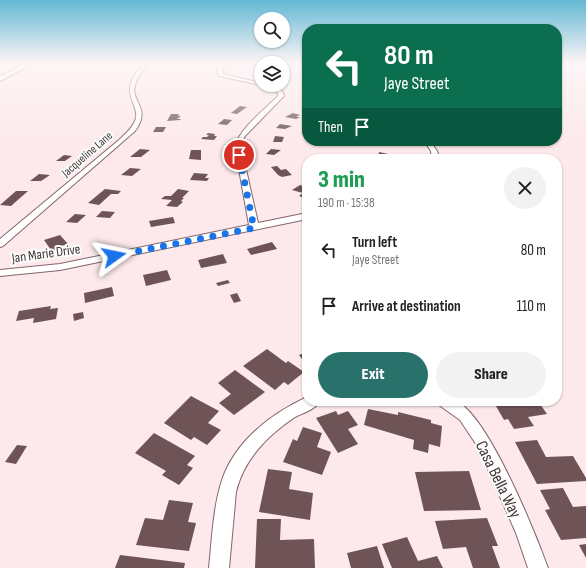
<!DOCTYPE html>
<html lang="en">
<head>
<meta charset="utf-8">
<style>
	:root { --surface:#fff; --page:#f2f2f2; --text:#222; --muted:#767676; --accent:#29726c }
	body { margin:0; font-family:"Sofia Sans Condensed",sans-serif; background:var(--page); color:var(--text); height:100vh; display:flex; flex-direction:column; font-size:15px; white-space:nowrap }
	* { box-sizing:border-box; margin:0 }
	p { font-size:13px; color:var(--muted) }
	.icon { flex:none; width:22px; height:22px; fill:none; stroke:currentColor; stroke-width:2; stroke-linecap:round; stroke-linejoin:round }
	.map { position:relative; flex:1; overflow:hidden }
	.drawer { position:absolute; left:302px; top:154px; width:260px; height:252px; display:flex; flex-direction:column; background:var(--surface); border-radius:16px; box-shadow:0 1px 3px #0004 }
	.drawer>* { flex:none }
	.top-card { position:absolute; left:302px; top:24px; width:260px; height:122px; border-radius:16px; box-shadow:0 1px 3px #0004; background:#0b6e4f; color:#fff; overflow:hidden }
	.fabs { position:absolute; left:254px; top:12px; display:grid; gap:8px }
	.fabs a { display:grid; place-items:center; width:36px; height:36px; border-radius:50%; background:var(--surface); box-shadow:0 1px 3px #0004; font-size:20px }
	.pin { position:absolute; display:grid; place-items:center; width:34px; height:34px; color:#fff; margin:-17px; border:2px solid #fff; border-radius:50%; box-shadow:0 1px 4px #0007 }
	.me { position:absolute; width:44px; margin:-22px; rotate:78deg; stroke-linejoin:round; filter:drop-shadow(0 0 3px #0008) }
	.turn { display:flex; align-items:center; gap:14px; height:84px; padding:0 16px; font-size:18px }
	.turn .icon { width:52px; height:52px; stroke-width:2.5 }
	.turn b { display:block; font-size:28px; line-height:34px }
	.then { display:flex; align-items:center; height:38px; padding:0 16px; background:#0003; gap:8px; font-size:15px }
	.round { display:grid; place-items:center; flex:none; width:42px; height:42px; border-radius:21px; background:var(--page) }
	.overview { display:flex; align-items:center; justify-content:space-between; height:68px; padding:0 16px }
	h1 { font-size:24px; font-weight:800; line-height:30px; color:#1e9e55 }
	.action { display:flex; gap:8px; margin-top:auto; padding:8px 16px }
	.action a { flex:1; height:46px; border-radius:24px; background:var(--accent); color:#fff; font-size:16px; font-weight:800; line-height:46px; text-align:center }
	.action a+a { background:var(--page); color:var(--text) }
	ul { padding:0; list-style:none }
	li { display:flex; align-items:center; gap:12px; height:56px; padding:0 16px }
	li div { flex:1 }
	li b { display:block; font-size:15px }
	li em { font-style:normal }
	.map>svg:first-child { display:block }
	.building { fill:#6f5457 }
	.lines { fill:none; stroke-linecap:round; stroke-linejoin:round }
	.street-casing { stroke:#836669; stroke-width:2 }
	.secondary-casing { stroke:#836669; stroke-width:2 }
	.street { fill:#fff; fill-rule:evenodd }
	.secondary { fill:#fff; fill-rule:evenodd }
	.route { stroke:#1a73e8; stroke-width:7; stroke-dasharray:0 12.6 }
	.labels { text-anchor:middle; stroke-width:4; stroke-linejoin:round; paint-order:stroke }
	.far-street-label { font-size:12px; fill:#433738; stroke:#fcfcfc }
	.street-label { font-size:14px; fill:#433738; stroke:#fcfcfc }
	.near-street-label { font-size:17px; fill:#433738; stroke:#fcfcfc }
</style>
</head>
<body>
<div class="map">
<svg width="586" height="568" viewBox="0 0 586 568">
	<rect width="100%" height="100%" fill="#fde9eb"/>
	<g class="building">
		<path d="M240,106L247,107L237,114L231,113Z"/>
		<path d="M293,113L300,115L296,117H300L296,119L285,117Z"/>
		<path d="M171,114H179L178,116H181L177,119H181L180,120L167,121Z"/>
		<path d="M224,119L232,120L227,125L218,124Z"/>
		<path d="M280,124L292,126L285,129L276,128Z"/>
		<path d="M156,127H166L163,132H153Z"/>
		<path d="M208,133L215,134L214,136H217L214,140L201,139L203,137H207L209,135H206Z"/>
		<path d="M275,136L284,137L282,142H273Z"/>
		<path d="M371,142H385L387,146H378L377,144H372Z"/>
		<path d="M140,149L150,150L141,157H130Z"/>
		<path d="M271,149L281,150L274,155L266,154Z"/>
		<path d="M191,150H201V160L189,159Z"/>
		<path d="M379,152L388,154L387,159H378Z"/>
		<path d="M473,154H482L489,159H479Z"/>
		<path d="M64,155L72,156L65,161H56Z"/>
		<path d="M277,166L281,170L286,169L292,175L282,177L278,175L271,167Z"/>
		<path d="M130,168L141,169L132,176L121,175Z"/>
		<path d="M194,173L208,174L205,178H209L207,181L190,180Z"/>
		<path d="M39,174L50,175L41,181H30Z"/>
		<path d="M300,185L307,187V196L305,198L299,196L303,193L292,190Z"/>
		<path d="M105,189L121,191L118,194H111L99,205L88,203Z"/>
		<path d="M178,189L189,191L182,198H184L181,201L183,202L177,207L166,206L172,200L161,199L165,196H171Z"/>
		<path d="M16,191H28L11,206L0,205Z"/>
		<path d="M102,211L115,212L110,218L96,217Z"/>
		<path d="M75,214L86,215L77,223L66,222Z"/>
		<path d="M173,217L175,223L151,227L149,221Z"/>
		<path d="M60,235L68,244L61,246L64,249L56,252L53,249L51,250L44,240Z"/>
		<path d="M272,242L277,249L251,255L247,249Z"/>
		<path d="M223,254L227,263L201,268L198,260Z"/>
		<path d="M167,270L171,280L146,286L143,275Z"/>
		<path d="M228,280L230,283L218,286L216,283Z"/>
		<path d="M112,287L114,296L85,303L84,293Z"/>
		<path d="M237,293L241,301L234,303L230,295Z"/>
		<path d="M51,306L50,309L58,308L56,319L33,323L34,318L16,321L19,311Z"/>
		<path d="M83,312L84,318L74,321L73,314Z"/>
		<path d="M267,349L286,363L288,361L304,372L288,385L284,382L275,390L243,366Z"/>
		<path d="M307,352V366L299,355Z"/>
		<path d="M235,370L265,392L234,415L219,403L231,394L218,383Z"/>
		<path d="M191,396L219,411L208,423L221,430L207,445L194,437L191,440L164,423Z"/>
		<path d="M493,401H538L547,414L528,417L534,426L514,429L508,419L504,420Z"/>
		<path d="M368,409L398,415V412L431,420V423L442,426L440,447L429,444L428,453L413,449L414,440L364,425Z"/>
		<path d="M336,411L338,415L348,411L358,425L348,429L358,444L338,453L316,418Z"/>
		<path d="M303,427L322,433L317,447L331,452L322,475L283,462L293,439L297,441Z"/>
		<path d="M154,433L195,456L187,465L193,468L179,485L162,475L166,471L135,453Z"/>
		<path d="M537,440L546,457L573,456L586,478V481L537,484L515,442Z"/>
		<path d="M17,445L27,446L16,464L5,462Z"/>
		<path d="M268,469L292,472L289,489L313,493L310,520L259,512Z"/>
		<path d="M469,471L481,510L424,511L415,472Z"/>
		<path d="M563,488L573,507L586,506V538L561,540L545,510L550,509L540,490Z"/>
		<path d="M169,500L193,503L188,522L196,523L189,551L136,545L145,518L163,520Z"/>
		<path d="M487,518L498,546H492L500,568H473L466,547L443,549L435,521Z"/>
		<path d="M257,519H281L280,540L314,539L315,568H255Z"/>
		<path d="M407,537L418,561L437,556L443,568H392L382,544Z"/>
		<path d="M586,544V558L579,545Z"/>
		<path d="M377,546L384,568H351L347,553Z"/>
		<path d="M120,555L185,563L184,568H115Z"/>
	</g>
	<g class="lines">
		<defs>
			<g id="street">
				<path d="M144,64H149C144,70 139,74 136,82C128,102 153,107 135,131L3,246L0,247V239L119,140C125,134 134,127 136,118C137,113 135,108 133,103C126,85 132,77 144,64Z"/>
				<path d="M223,64H228L222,69L223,74L261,83V85H263H261L219,76L217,71L218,67Z"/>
				<path d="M265,85C272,85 283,87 284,96L245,136L242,141L241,147L258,223L307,213V219L60,270L0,276V270L60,264L249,225L235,147C238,130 266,108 278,96V93Z"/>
				<path d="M424,141H430L437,151L440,159H432L431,151Z"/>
				<path d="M307,397V401H320C316,409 303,413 295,417C267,436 244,459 236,492L229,568H209C212,539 213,508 222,480C235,441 271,414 307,397Z"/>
				<path d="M437,401C442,401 450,399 455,401C487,412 536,535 548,568H528L516,533L478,447L460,420L439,405Z"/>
			</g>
			<path id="secondary" d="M25,64H33L0,81V76Z"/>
		</defs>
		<use href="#street" class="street-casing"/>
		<use href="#secondary" class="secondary-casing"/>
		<use href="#street" class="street"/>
		<use href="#secondary" class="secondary"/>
	</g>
	<linearGradient id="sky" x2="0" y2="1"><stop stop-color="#62b8d4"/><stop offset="0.44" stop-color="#fef5f6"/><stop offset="1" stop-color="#fef5f6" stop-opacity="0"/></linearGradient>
	<rect width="586" height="144" fill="url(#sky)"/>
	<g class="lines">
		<path class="route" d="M114,256L254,228L239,155"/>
	</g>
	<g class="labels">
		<g class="far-street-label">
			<text transform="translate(87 154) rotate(-41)" y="4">Jacqueline Lane</text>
		</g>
		<g class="street-label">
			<text transform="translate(46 253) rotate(-8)" y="5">Jan Marie Drive</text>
		</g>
		<g class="near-street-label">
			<text transform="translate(499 479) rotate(64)" y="6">Casa Bella Way</text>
		</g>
	</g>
</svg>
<div class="fabs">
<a><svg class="icon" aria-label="search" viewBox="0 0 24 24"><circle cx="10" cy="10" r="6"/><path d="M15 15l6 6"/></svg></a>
<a><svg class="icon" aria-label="layers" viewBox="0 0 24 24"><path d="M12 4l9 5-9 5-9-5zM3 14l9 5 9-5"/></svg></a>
</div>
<div class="pin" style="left:239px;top:155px;background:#d93025"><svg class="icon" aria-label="arrive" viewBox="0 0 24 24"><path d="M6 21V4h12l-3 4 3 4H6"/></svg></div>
<svg class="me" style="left:114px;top:256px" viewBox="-20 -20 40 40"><path d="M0-17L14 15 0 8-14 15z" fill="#1a73e8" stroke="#fff" stroke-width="4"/></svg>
<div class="top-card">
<div class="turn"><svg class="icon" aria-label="left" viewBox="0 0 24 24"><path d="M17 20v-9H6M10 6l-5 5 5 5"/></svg><div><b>80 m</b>Jaye Street</div></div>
<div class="then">Then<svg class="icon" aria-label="arrive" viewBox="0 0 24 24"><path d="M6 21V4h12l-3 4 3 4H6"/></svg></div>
</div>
<section class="drawer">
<div class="overview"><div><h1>3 min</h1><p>190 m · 15:38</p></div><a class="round"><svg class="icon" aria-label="close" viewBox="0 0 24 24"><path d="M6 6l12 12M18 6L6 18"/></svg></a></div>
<ul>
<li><svg class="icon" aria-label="left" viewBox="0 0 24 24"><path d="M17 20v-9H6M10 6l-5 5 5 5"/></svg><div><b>Turn left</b><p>Jaye Street</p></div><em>80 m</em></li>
<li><svg class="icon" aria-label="arrive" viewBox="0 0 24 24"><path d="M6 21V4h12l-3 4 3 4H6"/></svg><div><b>Arrive at destination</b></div><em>110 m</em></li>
</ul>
<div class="action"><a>Exit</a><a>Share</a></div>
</section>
</div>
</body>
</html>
